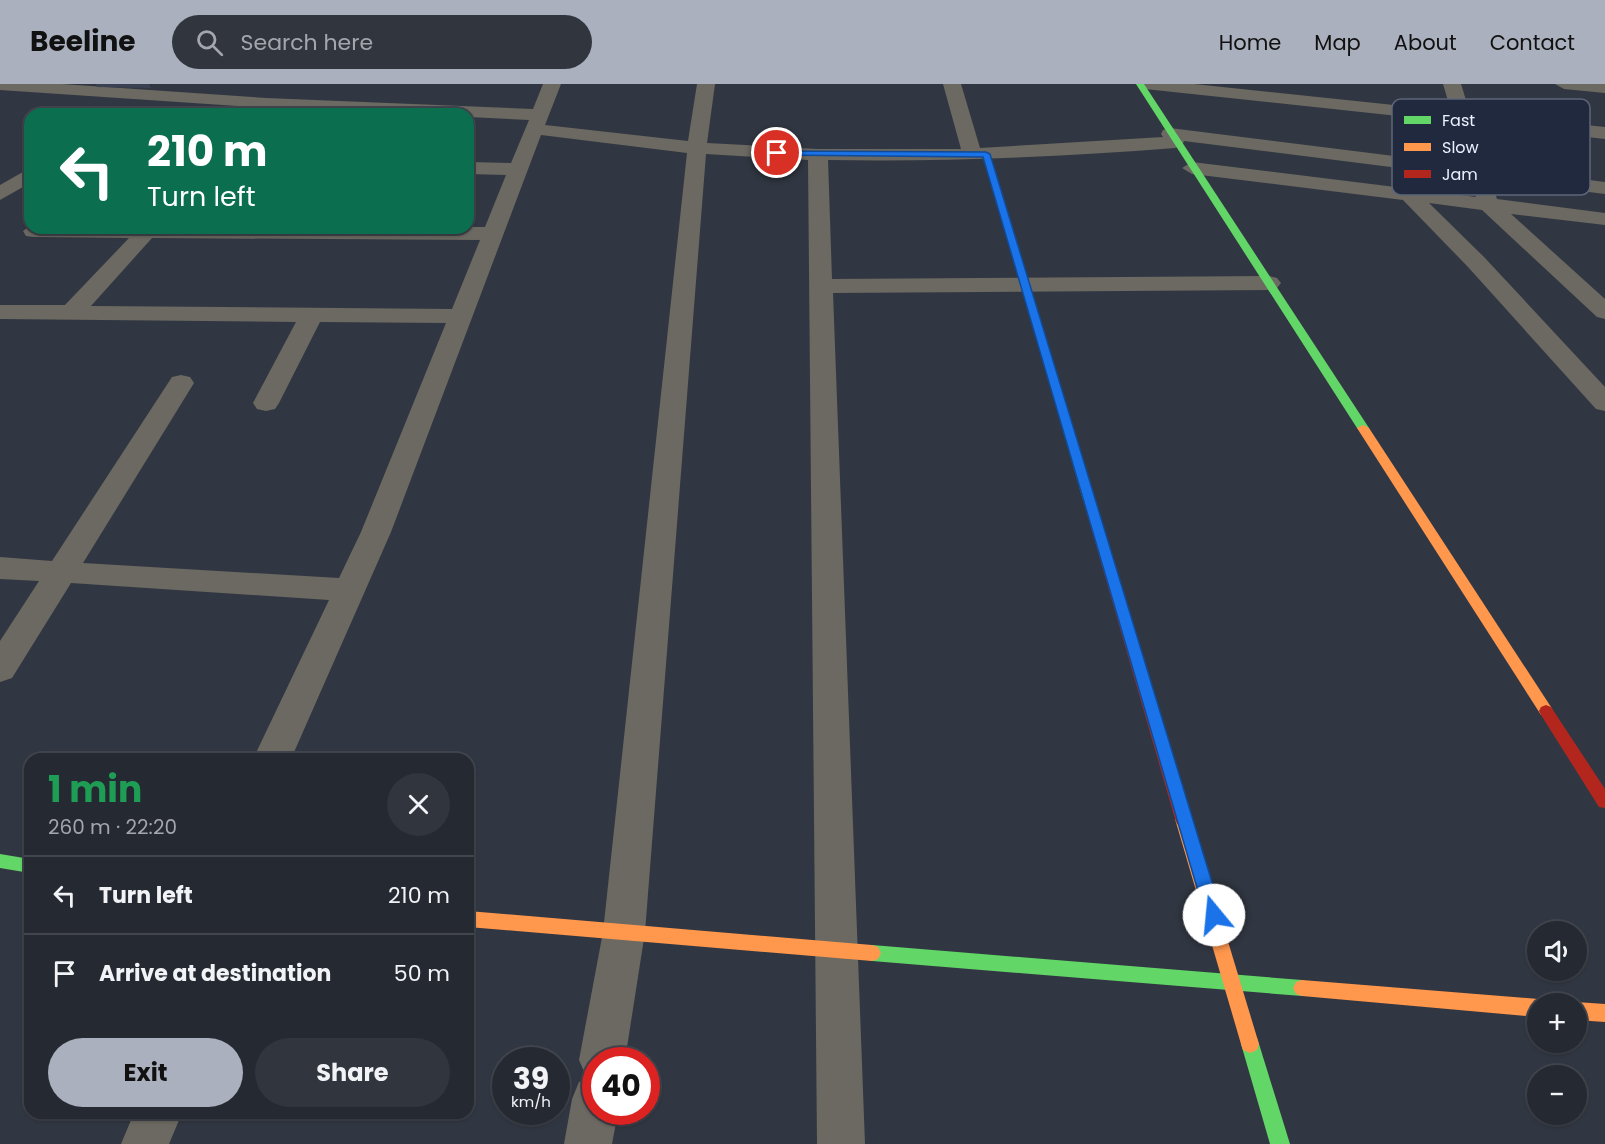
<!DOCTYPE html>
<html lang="en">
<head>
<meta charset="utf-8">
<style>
	:root { --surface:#252932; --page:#31353e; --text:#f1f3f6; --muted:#a3a6ac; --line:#42454d; --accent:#aab0bd }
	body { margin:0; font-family:Poppins,sans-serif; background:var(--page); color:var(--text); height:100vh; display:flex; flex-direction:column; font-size:22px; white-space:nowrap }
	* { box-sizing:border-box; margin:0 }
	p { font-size:20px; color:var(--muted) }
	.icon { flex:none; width:33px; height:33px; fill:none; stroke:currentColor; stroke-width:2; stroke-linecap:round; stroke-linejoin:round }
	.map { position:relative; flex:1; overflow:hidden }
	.side { position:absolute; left:24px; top:669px; width:450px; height:366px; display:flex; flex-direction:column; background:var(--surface); border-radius:18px; box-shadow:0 2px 4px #0004,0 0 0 2px var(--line) }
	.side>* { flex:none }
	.top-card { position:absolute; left:24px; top:24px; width:450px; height:126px; border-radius:18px; box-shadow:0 2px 4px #0004,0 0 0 2px var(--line); background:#0b6e4f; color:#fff; overflow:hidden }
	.tools { position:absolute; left:1527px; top:837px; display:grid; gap:12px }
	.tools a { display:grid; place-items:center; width:60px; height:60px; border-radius:50%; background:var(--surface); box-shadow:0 2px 4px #0004,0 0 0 2px var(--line); font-size:30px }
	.speed { position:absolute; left:492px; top:963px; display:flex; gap:12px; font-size:30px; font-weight:700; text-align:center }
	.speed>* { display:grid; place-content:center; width:78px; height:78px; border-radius:50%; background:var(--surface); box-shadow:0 2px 4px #0004,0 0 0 2px var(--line); line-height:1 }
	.speed small { font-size:15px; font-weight:400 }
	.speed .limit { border:9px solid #d22; background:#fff; color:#111 }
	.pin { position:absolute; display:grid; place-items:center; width:51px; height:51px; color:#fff; margin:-26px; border:3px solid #fff; border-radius:50%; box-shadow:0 2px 6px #0007 }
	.me { position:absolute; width:66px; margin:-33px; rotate:343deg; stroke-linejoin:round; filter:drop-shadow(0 0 4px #0008) }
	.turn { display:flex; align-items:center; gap:21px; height:126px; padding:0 24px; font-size:27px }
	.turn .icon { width:78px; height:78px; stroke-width:2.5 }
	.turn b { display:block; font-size:42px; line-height:51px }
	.round { display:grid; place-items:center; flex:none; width:63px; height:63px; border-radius:32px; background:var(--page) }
	.summary { display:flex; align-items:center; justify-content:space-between; height:102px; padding:0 24px }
	h1 { font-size:36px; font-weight:700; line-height:45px; color:#1e9e55 }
	.cta { display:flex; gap:12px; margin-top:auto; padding:12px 24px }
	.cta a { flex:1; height:69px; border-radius:36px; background:var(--accent); color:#111; font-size:24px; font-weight:700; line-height:69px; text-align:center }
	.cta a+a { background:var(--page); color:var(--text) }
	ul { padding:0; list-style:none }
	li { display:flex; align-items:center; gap:18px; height:78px; padding:0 24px; border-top:2px solid var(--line) }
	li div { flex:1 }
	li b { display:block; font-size:22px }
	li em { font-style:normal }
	header { display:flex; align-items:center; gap:36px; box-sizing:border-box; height:84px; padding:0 30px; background:var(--accent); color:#111 }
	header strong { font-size:28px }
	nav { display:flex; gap:33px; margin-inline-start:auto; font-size:21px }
	.search { width:420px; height:54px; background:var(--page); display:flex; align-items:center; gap:15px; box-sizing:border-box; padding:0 21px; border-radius:33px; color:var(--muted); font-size:22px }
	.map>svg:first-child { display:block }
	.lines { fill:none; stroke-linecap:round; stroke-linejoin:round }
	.street { fill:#6b6961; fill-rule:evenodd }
	.fast { fill:#63d668; fill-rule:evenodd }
	.slow { fill:#ff974d; fill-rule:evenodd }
	.jam { fill:#b3261e; fill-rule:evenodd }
	.wall { fill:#3a4152 }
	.shaded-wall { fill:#303542 }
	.route { fill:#1a73e8; stroke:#114b97; stroke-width:1.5 }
	.key { fill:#21293e; stroke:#5e6578; stroke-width:1.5 }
	.key-label { font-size:16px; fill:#ebf1ff }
</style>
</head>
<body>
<header>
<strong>Beeline</strong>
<div class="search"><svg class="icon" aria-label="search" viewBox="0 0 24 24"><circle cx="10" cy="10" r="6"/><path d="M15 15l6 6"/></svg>Search here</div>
<nav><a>Home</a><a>Map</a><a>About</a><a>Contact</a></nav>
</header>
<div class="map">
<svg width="1605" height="1060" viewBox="0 0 1605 1060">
	<rect width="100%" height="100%" fill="#313742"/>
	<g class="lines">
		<g class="street">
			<path d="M0,0H62L266,14L533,25L543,0H561L545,41L688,57L697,0H715L707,59L817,65H961L943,0H961L980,64L1163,53L1161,50L1163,46L1170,44L1466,81L1454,38L1145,5L1136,0H1194L1451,27L1443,0H1461L1470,29L1605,43V55L1473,40L1487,83L1605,98V110L1491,96L1497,115L1605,129V141L1511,130L1605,215V235L1597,233L1482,126L1429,119L1484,173L1605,303V327L1596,325L1468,183L1403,116L1192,90L1182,84L1192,78L1476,113L1470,93L1184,57L1182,62L1175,64C1059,73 944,78 828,76L832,195L1269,192L1277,194L1281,199L1277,204L1269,206L833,209L865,1060H817L808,76L706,70L645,848L625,976H596V1028H618L612,1060H564L572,1015L579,998L590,994L586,992L579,976L603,848L687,69L541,51L391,448L291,675H253L329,516L71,499L12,594L0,598V557L39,497L0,495V473L52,477L172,293L181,291L190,293L194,299L83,479L339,494L361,448L446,239L320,238L279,319L275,325L266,327L257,325L253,319L296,238L0,235V221H65L129,154L34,153L26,152L23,147L30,142V144L485,143L506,91L468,90V78L511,79L529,36L468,33V30L266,24L0,6ZM152,154L480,156L452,225L91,222Z"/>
			<path d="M1555,0H1605V9L1564,5Z"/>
			<path d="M30,84V99L0,116V101Z"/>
			<path d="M134,1029H182L169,1060H121Z"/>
		</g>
		<g class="fast">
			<path d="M1136,0H1144L1369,344L1367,346H1359L1357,344Z"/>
			<path d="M983,68L990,70L1095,416L1093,419L1089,420L1083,416Z"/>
			<path d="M0,770L30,775V789L0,784Z"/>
			<path d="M872,861L1302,896L1308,898L1311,904L1308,910L1302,912L872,877L866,875L863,869L866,863Z"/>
			<path d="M1250,951L1257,954L1259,960L1290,1060H1270L1241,960L1243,954Z"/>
		</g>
		<g class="slow">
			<path d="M1363,341L1369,344L1551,623L1553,627L1551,631H1541L1357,344Z"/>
			<path d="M1183,728L1189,730L1191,735L1259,960L1257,966L1250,969L1243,966L1241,960L1175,735L1177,730Z"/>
			<path d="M468,827L872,861L878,863L881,869L878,875L872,877L468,843Z"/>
			<path d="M1302,896L1538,915L1545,920H1538V933L1302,912L1296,910L1293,904L1296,898Z"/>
			<path d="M1576,918L1605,920V938L1576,936V920H1573Z"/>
		</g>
		<g class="jam">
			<path d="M1089,412L1095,416L1191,735L1189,740L1183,742L1177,740L1175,735L1083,416Z"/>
			<path d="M1546,621L1551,623L1605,705V724L1599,723L1541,631L1539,627L1541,623Z"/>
		</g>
	</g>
	<path class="wall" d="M96,0H157L151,4L97,3Z"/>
	<path class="shaded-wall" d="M149,0H157L151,4Z"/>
	<path class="route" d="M775,67L986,68L990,70L1222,831L1220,836L1214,838L1208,836L1205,831L983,73L777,71Z"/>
	<rect x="1392" y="15" width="198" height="96" rx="9" class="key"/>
	<rect x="1404" y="32" width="27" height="8" fill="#63d668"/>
	<rect x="1404" y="59" width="27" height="8" fill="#ff974d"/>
	<rect x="1404" y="86" width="27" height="8" fill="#b3261e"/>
	<g class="key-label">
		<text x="1442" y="42">Fast</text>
		<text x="1442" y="69">Slow</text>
		<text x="1442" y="96">Jam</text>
	</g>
</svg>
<div class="tools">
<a><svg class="icon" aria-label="sound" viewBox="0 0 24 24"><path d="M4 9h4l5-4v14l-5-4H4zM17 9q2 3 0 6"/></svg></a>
<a>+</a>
<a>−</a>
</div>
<div class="speed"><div>39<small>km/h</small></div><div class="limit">40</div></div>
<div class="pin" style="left:777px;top:69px;background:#d93025"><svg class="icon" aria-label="arrive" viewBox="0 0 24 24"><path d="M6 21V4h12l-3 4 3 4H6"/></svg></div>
<svg class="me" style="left:1214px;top:831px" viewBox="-20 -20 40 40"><circle r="19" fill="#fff"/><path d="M0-13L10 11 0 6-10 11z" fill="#1a73e8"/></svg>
<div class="top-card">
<div class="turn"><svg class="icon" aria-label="left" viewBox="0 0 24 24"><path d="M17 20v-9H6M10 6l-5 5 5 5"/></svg><div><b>210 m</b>Turn left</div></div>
</div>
<section class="side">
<div class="summary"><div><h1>1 min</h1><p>260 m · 22:20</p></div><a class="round"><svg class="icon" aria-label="close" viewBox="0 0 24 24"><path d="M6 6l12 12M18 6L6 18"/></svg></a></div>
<ul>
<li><svg class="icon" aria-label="left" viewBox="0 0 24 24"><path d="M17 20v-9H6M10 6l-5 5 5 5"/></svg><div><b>Turn left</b></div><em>210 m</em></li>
<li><svg class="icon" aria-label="arrive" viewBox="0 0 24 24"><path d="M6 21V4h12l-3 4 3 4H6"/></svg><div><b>Arrive at destination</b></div><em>50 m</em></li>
</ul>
<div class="cta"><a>Exit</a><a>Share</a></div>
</section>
</div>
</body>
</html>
